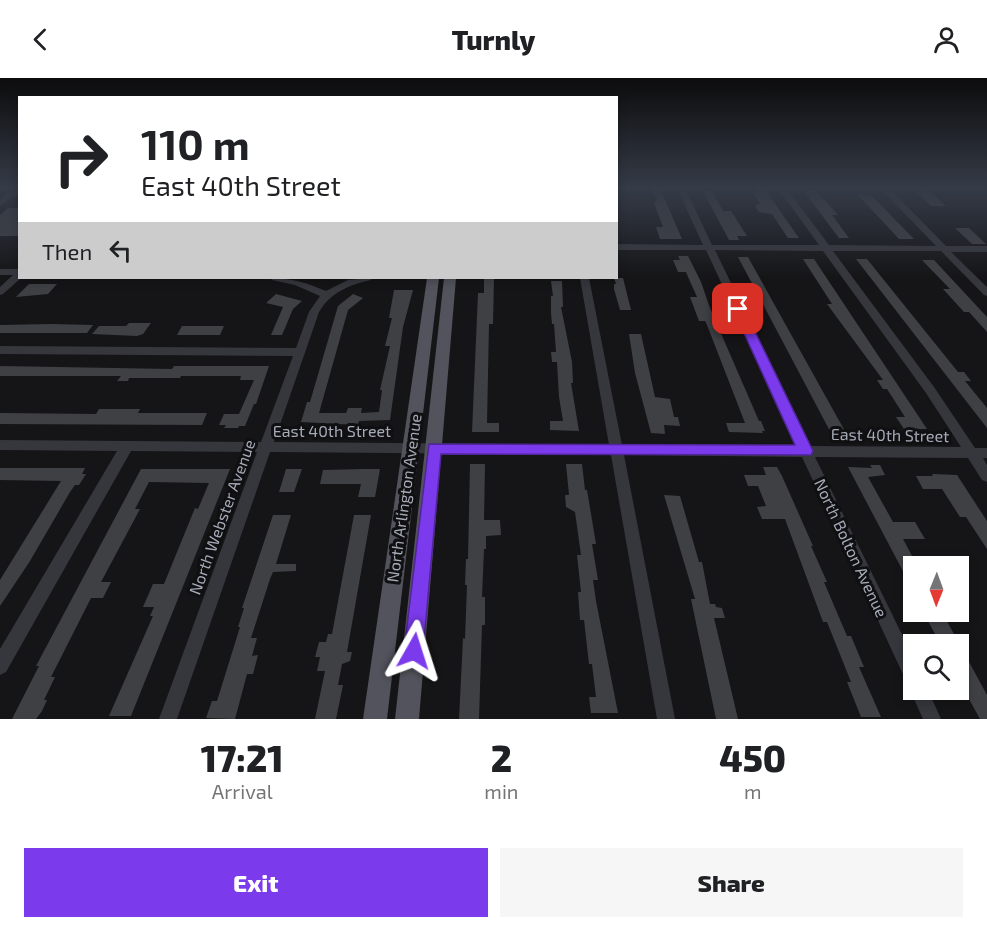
<!DOCTYPE html>
<html lang="en">
<head>
<meta charset="utf-8">
<style>
	:root { --surface:#fff; --page:#f6f6f6; --text:#202124; --muted:#757577; --accent:#7c3aed }
	body { margin:0; font-family:"Exo 2",sans-serif; background:var(--page); color:var(--text); height:100vh; display:flex; flex-direction:column; font-size:22px; white-space:nowrap }
	* { box-sizing:border-box; margin:0 }
	p { font-size:20px; color:var(--muted) }
	.icon { flex:none; width:33px; height:33px; fill:none; stroke:currentColor; stroke-width:2; stroke-linecap:round; stroke-linejoin:round }
	.map { position:relative; height:641px; overflow:hidden }
	.side { display:flex; flex-direction:column; background:var(--surface); flex:1 }
	.side>* { flex:none }
	.top-card { position:absolute; left:18px; top:18px; width:600px; height:183px; border-radius:0px; box-shadow:0 3px 9px #0003; background:#fff; color:var(--text); overflow:hidden }
	.needle { width:39px; rotate:181deg }
	.tools { position:absolute; left:903px; top:478px; display:grid; gap:12px }
	.tools a { display:grid; place-items:center; width:66px; height:66px; border-radius:0px; background:var(--surface); box-shadow:0 3px 9px #0003; font-size:30px }
	.pin { position:absolute; display:grid; place-items:center; width:51px; height:51px; color:#fff; margin:-26px; border-radius:12px; box-shadow:0 3px 9px #0006 }
	.me { position:absolute; width:66px; margin:-33px; rotate:6deg; stroke-linejoin:round; filter:drop-shadow(0 0 4px #0008) }
	.turn { display:flex; align-items:center; gap:21px; height:126px; padding:0 24px; font-size:27px }
	.turn .icon { width:78px; height:78px; stroke-width:2.5 }
	.turn b { display:block; font-size:42px; line-height:51px }
	.then { display:flex; align-items:center; height:57px; padding:0 24px; background:#0003; gap:12px; font-size:22px }
	.eta { display:flex; justify-content:space-evenly; align-items:center; height:102px; text-align:center }
	.eta b { font-size:36px; font-weight:800; line-height:42px }
	.cta { display:flex; gap:12px; margin-top:auto; padding:12px 24px }
	.cta a { flex:1; height:69px; border-radius:0px; background:var(--accent); color:#fff; font-size:24px; font-weight:800; line-height:69px; text-align:center }
	.cta a+a { background:var(--page); color:var(--text) }
	header { display:flex; justify-content:space-between; align-items:center; height:78px; padding:0 24px; background:var(--surface); font-size:27px; font-weight:800 }
	.map>svg:first-child { display:block }
	.building { fill:#3f4044 }
	.lines { fill:none; stroke-linecap:round; stroke-linejoin:round }
	.minor { fill:#36373d; fill-rule:evenodd }
	.major { fill:#52535c; fill-rule:evenodd }
	.route { fill:#7c3aed; stroke:#51269a; stroke-width:1.5 }
	.labels { text-anchor:middle; stroke-width:6; stroke-linejoin:round; paint-order:stroke }
	.street-label { font-size:16px; fill:#a6abb8; stroke:#101012 }
</style>
</head>
<body>
<header><svg class="icon" aria-label="back" viewBox="0 0 24 24"><path d="M15 5l-7 7 7 7"/></svg>Turnly<svg class="icon" aria-label="person" viewBox="0 0 24 24"><circle cx="12" cy="8" r="4"/><path d="M4 21q1-7 8-7t8 7"/></svg></header>
<div class="map">
<svg width="987" height="641" viewBox="0 0 987 641">
	<rect width="100%" height="100%" fill="#151517"/>
	<g class="building">
		<path d="M652,110H660L682,161H660L656,149H663L654,125L657,123Z"/>
		<path d="M754,110H764L799,160H788L772,136L759,134L755,128L760,125L753,115H757Z"/>
		<path d="M912,110H926L946,128H931Z"/>
		<path d="M803,112H816L838,137H832L849,160H839Z"/>
		<path d="M703,113H712L723,133H731L747,158H737L739,162H729Z"/>
		<path d="M857,116L872,118L914,161H899Z"/>
		<path d="M8,130H20V158H0V137Z"/>
		<path d="M955,150H969L986,166H972Z"/>
		<path d="M678,178H688L701,204L710,230L759,343H761L765,353H762L763,355L729,354L726,345H745L707,247L705,243H699L690,219H697L688,199L686,194H678L673,182H680Z"/>
		<path d="M738,179H748L846,355H831Z"/>
		<path d="M803,181H814L927,351H904L896,339H905L887,311H883L877,302H883L827,226H832Z"/>
		<path d="M856,181H867L958,294H964L971,303H965L987,330V350Z"/>
		<path d="M922,182H934L987,239V254L969,234H964L943,211H950Z"/>
		<path d="M484,200H494L493,246H489L487,345H499V354H472L478,215H484Z"/>
		<path d="M614,200H623L631,232H620L614,211V206H616Z"/>
		<path d="M551,203H562L563,229H561L572,284L573,305H571L579,353L550,352V343H563L559,319L557,284H552L551,274H556L554,246H552L551,235V218H553Z"/>
		<path d="M29,206H57L48,216L16,219Z"/>
		<path d="M394,212H413L403,249L390,342L359,343L358,347L301,344L307,324H310L338,228L353,216L363,220L348,232L319,335H346L348,330H362L361,335L379,334L382,312H380L390,268H385L392,240H389Z"/>
		<path d="M276,216L302,223L293,231L282,257H271L283,229L266,225Z"/>
		<path d="M129,245H151L143,256L137,258L92,256L99,248H126Z"/>
		<path d="M51,246L93,247L87,255H0V247Z"/>
		<path d="M182,248H224L220,257H177Z"/>
		<path d="M629,256H641L655,319L670,321L674,339H678L680,348L664,347L665,356L651,355L635,295Z"/>
		<path d="M0,288L172,291L174,288H269L256,326H254L245,348H239L238,350H224L226,347H219L224,336H239L254,302H240L241,298H181L180,300H129L128,303H117L121,298H0Z"/>
		<path d="M99,331H140L138,335H207L202,347L0,346V335L96,336Z"/>
		<path d="M470,386H485L484,442H500L501,457L486,458V471H484L482,519H485V547H482L479,641H459L463,560L465,561L467,507H465L466,481H468Z"/>
		<path d="M566,386H582L585,412H587L596,466H592L598,502H593L596,523L618,635H591L589,619H596L592,586H589L584,542H580L578,514H581L577,477H581L575,434L566,429L565,417H569Z"/>
		<path d="M870,387H880L885,397L868,399L893,444H915L925,461H903L918,489H914V514L848,389L872,390Z"/>
		<path d="M763,389H777L782,398L813,468H811L827,504H824L847,558H851L864,589H859L881,639H861L847,604H851L827,544H823L785,441H762L757,429L766,428L758,408H748L744,397H766Z"/>
		<path d="M0,390H85L82,396H86L79,407H75L70,414L30,483L0,528V502L61,403L0,402Z"/>
		<path d="M141,391H230L131,638H109L153,538H150L154,529H143L153,506H164L195,430L198,431L209,405L149,404L135,431H140L101,504H111L103,520H91L51,599H55L44,622H47L42,633L36,641H12L39,588H36Z"/>
		<path d="M286,391H302L294,414H279Z"/>
		<path d="M364,391H380L375,419H358L361,406H320L323,392Z"/>
		<path d="M932,396L957,397L987,443V471L966,439H960L942,411H923L916,398H933Z"/>
		<path d="M664,417L680,418L699,484H702L710,526H715L716,529L722,530L725,540H714L738,641H716L691,521H695Z"/>
		<path d="M273,437H291L276,486H296V493L273,494L270,501L251,560H257L252,578L258,577L253,596H247L235,641L206,640L212,623H217L240,549H238L244,530H242Z"/>
		<path d="M354,437H371L347,574H352L350,583L342,586L338,607H343L336,641H315L325,593H317L320,579H315L319,564H326L328,556H332Z"/>
		<path d="M923,534H942L987,617V641H980L958,601V567H941Z"/>
	</g>
	<g class="lines">
		<g class="minor">
			<path d="M14,110H20V114L0,128V122Z"/>
			<path d="M677,110H685L712,167H819L778,110H786L829,167L936,168L880,110H889L946,168H987V174H951L987,209V218L984,217L941,173H833L934,309L975,370H987V380H983L987,387V404L982,402L968,380L815,379L914,581V612H928L941,641H923L910,612L911,609L908,607L802,379L624,377L675,641H657L611,377L270,374L177,641H159L257,374L131,373L6,594L0,597V571L117,373L0,372V362L261,364L293,278L0,276V268L296,270L309,234L320,218L295,207L272,202L271,200C291,200 307,205 326,213L348,202L372,200L371,202C349,207 331,214 319,234L274,364L609,367L580,200H589L622,367L797,368L706,172H616V166L703,167ZM715,172L823,173L926,315L961,369L810,368Z"/>
			<path d="M0,191H20L21,200L3,216L0,217V209L13,197H0Z"/>
		</g>
		<g class="major">
			<path d="M427,200H439L387,641H363Z"/>
			<path d="M444,200H456L419,641H395Z"/>
		</g>
	</g>
	<linearGradient id="sky" x2="0" y2="1"><stop stop-color="#0c0c0d"/><stop offset="0.55" stop-color="#353b47"/><stop offset="1" stop-color="#353b47" stop-opacity="0"/></linearGradient>
	<rect width="987" height="200" fill="url(#sky)"/>
	<path class="route" d="M738,227L744,231L813,373L811,377L441,376L423,573L420,580L414,583L407,580L404,573L429,366L795,367L733,231Z"/>
	<g class="labels">
		<g class="street-label">
			<text x="332" y="359">East 40th Street</text>
			<text transform="translate(890 357) rotate(1)" y="6">East 40th Street</text>
			<text transform="translate(404 420) rotate(-82)" y="6">North Arlington Avenue</text>
			<text transform="translate(222 439) rotate(-70)" y="6">North Webster Avenue</text>
			<text transform="translate(851 470) rotate(65)" y="6">North Bolton Avenue</text>
		</g>
	</g>
</svg>
<div class="tools">
<a><svg class="needle" viewBox="-14 -14 28 28"><path d="M0-13l5 13h-10z" fill="#e53935"/><path d="M0 13l5-13h-10z" fill="#757577"/></svg></a>
<a><svg class="icon" aria-label="search" viewBox="0 0 24 24"><circle cx="10" cy="10" r="6"/><path d="M15 15l6 6"/></svg></a>
</div>
<div class="pin" style="left:738px;top:231px;background:#d93025"><svg class="icon" aria-label="arrive" viewBox="0 0 24 24"><path d="M6 21V4h12l-3 4 3 4H6"/></svg></div>
<svg class="me" style="left:414px;top:573px" viewBox="-20 -20 40 40"><path d="M0-17L14 15 0 8-14 15z" fill="#7c3aed" stroke="#fff" stroke-width="4"/></svg>
<div class="top-card">
<div class="turn"><svg class="icon" aria-label="right" viewBox="0 0 24 24"><path d="M7 20v-9h11M14 6l5 5-5 5"/></svg><div><b>110 m</b>East 40th Street</div></div>
<div class="then">Then<svg class="icon" aria-label="left" viewBox="0 0 24 24"><path d="M17 20v-9H6M10 6l-5 5 5 5"/></svg></div>
</div>
</div>
<section class="side">
<div class="eta">
<div><b>17:21</b><p>Arrival</p></div>
<div><b>2</b><p>min</p></div>
<div><b>450</b><p>m</p></div>
</div>
<div class="cta"><a>Exit</a><a>Share</a></div>
</section>
</body>
</html>
